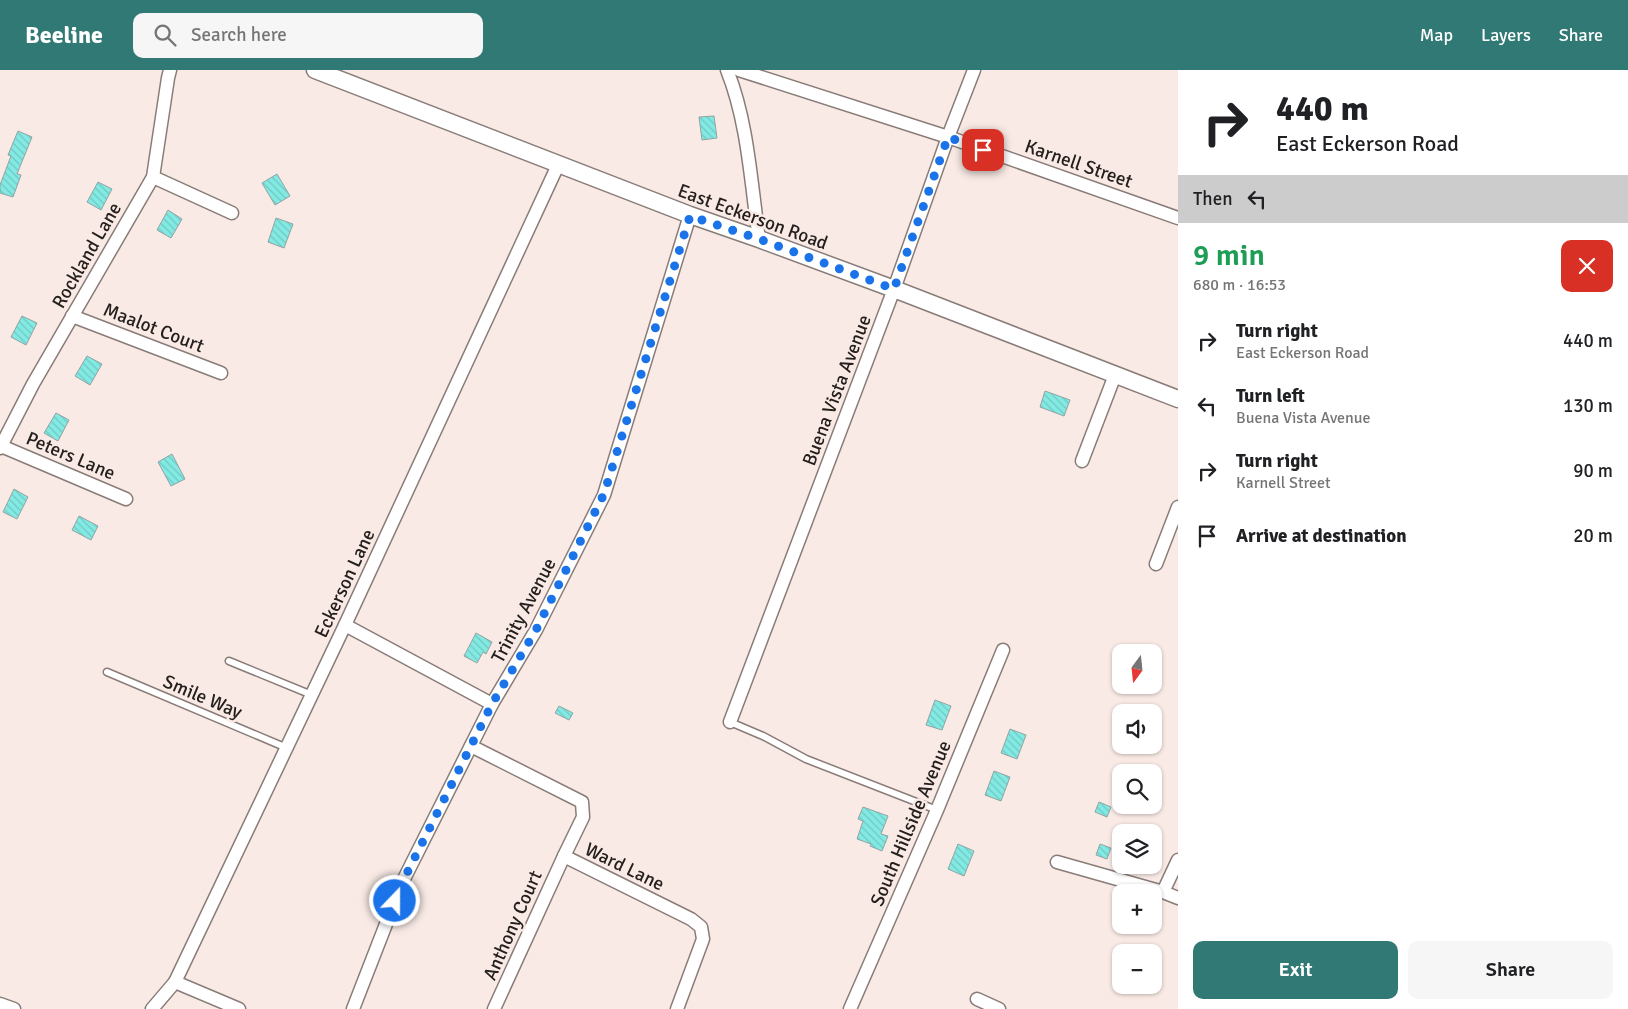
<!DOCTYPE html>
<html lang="en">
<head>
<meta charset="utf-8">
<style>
	:root { --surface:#fff; --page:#f6f6f6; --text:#202124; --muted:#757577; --accent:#307974 }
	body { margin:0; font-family:Signika,sans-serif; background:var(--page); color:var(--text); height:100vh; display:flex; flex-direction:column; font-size:19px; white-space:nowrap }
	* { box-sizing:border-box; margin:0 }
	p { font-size:16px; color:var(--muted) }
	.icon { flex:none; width:28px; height:28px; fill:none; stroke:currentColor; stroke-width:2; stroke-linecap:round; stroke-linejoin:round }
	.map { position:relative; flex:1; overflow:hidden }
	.sheet { display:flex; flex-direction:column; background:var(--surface); width:450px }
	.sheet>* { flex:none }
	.top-card { background:#fff; color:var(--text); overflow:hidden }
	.needle { width:32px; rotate:195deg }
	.tools { position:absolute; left:1112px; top:574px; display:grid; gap:10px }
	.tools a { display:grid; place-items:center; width:50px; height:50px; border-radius:10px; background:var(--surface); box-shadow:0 1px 4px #0004; font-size:25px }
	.pin { position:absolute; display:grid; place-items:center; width:42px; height:42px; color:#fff; margin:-21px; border-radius:10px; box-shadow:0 2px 8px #0006 }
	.me { position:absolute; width:55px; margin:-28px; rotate:22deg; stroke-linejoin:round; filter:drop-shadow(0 0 4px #0008) }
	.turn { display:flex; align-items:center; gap:18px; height:105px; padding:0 15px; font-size:22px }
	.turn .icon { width:65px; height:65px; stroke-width:2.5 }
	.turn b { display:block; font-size:35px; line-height:42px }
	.then { display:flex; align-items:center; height:48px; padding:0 15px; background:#0003; gap:10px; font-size:19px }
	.round { display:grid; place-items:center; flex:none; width:52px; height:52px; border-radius:10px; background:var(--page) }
	.summary { display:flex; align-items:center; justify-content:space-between; height:85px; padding:0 15px }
	h1 { font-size:30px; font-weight:600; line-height:38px; color:#1e9e55 }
	.primary-button { display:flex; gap:10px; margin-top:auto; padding:10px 15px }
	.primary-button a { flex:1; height:58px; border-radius:10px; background:var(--accent); color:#fff; font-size:20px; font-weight:600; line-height:58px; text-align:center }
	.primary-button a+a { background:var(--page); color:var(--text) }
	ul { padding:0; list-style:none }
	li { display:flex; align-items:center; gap:15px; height:65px; padding:0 15px }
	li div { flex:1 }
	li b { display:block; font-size:19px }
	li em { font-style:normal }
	header { display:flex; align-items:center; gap:30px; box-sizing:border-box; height:70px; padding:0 25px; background:var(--accent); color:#fff }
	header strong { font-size:24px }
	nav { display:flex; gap:28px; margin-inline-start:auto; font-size:18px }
	.search { width:350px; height:45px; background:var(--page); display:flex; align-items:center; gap:12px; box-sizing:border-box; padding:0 18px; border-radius:10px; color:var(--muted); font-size:19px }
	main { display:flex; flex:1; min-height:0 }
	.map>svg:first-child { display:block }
	.building { fill:url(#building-back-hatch); stroke:#93a3a1 }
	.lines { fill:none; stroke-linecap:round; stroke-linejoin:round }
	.service-casing { stroke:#897c78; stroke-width:9 }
	.minor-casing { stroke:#897c78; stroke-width:15 }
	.tertiary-casing { stroke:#897c78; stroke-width:19 }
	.service { stroke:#fff; stroke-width:6 }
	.minor { stroke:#fff; stroke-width:12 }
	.tertiary { stroke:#fff; stroke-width:16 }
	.route { stroke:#1a73e8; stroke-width:9; stroke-dasharray:0 16.2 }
	.labels { text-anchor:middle; stroke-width:5; stroke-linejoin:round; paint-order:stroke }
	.street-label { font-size:19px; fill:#25201e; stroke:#f9eae5 }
</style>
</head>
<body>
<header>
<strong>Beeline</strong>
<div class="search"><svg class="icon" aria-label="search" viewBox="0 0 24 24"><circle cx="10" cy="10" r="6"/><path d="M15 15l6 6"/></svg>Search here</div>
<nav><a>Map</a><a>Layers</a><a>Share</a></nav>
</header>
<main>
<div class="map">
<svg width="1178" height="939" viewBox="0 0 1178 939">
	<defs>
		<pattern id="building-back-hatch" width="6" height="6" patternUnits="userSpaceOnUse" patternTransform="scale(1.25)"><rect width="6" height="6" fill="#82eae3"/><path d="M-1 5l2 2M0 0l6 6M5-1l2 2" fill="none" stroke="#70c8c2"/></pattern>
	</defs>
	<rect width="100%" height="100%" fill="#f9eae5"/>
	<g class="building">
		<path d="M714,46L717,68L702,70L699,47Z"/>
		<path d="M18,61L32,67L17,104L21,105L13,127L0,123V115L11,86L8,85Z"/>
		<path d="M277,104L290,126L275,135L262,113Z"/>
		<path d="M98,112L112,119L101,140L87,132Z"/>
		<path d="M168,140L182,149L171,168L157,160Z"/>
		<path d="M276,148L293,154L284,178L268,172Z"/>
		<path d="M22,246L37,253L26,275L11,267Z"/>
		<path d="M87,286L102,294L90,315L75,306Z"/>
		<path d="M1045,321L1070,330L1064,346L1040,337Z"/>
		<path d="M56,343L69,350L58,371L44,363Z"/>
		<path d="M172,384L185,409L171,416L158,392Z"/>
		<path d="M14,419L28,427L17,449L3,442Z"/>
		<path d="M79,446L98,456L91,470L72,460Z"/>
		<path d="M476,563L492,572L486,584L483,582L477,593L464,586Z"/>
		<path d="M935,630L951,636L942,660L926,655Z"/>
		<path d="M559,636L573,643L569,650L555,643Z"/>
		<path d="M1010,659L1026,665L1017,689L1001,683Z"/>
		<path d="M994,701L1010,707L1001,731L985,725Z"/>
		<path d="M1099,732L1111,737L1107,747L1095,742Z"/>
		<path d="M863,737L888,746L881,764L888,766L882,781L870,776L871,774L857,769L863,751L858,749Z"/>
		<path d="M958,774L974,781L964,806L948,799Z"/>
		<path d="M1100,774L1111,778L1107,789L1096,785Z"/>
	</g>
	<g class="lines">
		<defs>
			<g id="service">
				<path d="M229,591L312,625"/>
				<path d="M107,602L287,678"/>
				<path d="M730,652L763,666L806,689L937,740"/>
			</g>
			<g id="minor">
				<path d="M727,0C748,52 751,114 759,169"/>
				<path d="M739,0L948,67L1178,148"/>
				<path d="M153,107L232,143"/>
				<path d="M72,246L221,303"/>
				<path d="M1,376L126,429"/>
				<path d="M0,378L33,314L153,107L168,8L170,0"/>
				<path d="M1082,391L1115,305"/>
				<path d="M1156,494L1178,437"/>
				<path d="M345,555L492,634"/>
				<path d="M730,652L894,219L948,67L974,0"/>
				<path d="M471,676L582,732L583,747L564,786L494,939"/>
				<path d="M564,786L691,849L701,857L703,869L677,939"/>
				<path d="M1057,792L1163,822L1178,828"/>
				<path d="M1163,822L1178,790"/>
				<path d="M175,912L239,939"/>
				<path d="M977,929L999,939"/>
				<path d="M0,934L14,939"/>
				<path d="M152,939L175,912L345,555L558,95"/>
				<path d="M353,939L402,813L492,634L536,560L604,425L690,145"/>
				<path d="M850,939L937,740L1003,580"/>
			</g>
			<path id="tertiary" d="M315,0L690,145L759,169L894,219L1178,329"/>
		</defs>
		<use href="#service" class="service-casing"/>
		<use href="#minor" class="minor-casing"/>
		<use href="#tertiary" class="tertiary-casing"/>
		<use href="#service" class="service"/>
		<use href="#minor" class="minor"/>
		<use href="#tertiary" class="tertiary"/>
	</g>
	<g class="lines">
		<path class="route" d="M395,831L402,813L492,634L536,560L604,424L690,146L759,169L894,219L948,67L983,80"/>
	</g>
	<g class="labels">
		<g class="street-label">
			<text transform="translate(1079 93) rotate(19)" y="7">Karnell Street</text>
			<text transform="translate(753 146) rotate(20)" y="7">East Eckerson Road</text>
			<text transform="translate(86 185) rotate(-60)" y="7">Rockland Lane</text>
			<text transform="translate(154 257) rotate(21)" y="7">Maalot Court</text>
			<text transform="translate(836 320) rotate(-69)" y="7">Buena Vista Avenue</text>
			<text transform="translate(71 385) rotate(23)" y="7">Peters Lane</text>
			<text transform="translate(344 513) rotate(-65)" y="7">Eckerson Lane</text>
			<text transform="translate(523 540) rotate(-62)" y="7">Trinity Avenue</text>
			<text transform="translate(203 626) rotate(23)" y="7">Smile Way</text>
			<text transform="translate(910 753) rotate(-67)" y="7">South Hillside Avenue</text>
			<text transform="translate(625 796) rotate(26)" y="7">Ward Lane</text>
			<text transform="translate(512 855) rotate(-66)" y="7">Anthony Court</text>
		</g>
	</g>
</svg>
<div class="tools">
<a><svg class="needle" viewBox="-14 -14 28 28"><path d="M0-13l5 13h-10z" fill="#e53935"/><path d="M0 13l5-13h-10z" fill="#757577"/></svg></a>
<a><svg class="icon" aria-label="sound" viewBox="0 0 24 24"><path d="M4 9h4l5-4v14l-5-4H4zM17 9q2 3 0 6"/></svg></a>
<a><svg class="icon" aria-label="search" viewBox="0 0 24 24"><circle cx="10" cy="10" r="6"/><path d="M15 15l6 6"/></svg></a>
<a><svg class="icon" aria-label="layers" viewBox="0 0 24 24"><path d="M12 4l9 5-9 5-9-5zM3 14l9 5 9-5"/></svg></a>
<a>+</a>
<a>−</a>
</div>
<div class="pin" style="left:983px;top:80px;background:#d93025"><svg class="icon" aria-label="arrive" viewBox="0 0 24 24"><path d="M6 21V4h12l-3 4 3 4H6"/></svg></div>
<svg class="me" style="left:395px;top:831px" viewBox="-20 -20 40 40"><circle r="17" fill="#1a73e8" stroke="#fff" stroke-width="3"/><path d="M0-11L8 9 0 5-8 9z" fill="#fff"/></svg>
</div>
<section class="sheet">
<div class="top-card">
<div class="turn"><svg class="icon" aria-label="right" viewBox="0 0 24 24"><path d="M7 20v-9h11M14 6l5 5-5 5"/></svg><div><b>440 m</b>East Eckerson Road</div></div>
<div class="then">Then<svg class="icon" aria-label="left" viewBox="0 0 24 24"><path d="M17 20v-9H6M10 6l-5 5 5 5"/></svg></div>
</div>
<div class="summary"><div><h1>9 min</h1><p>680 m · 16:53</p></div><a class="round" style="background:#d93025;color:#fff"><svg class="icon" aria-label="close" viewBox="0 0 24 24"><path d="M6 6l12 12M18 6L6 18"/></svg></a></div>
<ul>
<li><svg class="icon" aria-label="right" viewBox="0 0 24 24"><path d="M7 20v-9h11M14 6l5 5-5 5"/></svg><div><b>Turn right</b><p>East Eckerson Road</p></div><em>440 m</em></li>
<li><svg class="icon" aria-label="left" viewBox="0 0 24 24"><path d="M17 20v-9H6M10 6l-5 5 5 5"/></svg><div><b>Turn left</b><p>Buena Vista Avenue</p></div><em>130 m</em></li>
<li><svg class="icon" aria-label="right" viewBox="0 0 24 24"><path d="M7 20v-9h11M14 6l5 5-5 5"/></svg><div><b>Turn right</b><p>Karnell Street</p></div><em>90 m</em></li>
<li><svg class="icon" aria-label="arrive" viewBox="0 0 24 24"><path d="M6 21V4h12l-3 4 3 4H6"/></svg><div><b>Arrive at destination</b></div><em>20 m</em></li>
</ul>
<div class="primary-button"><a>Exit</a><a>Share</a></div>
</section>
</main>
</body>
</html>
